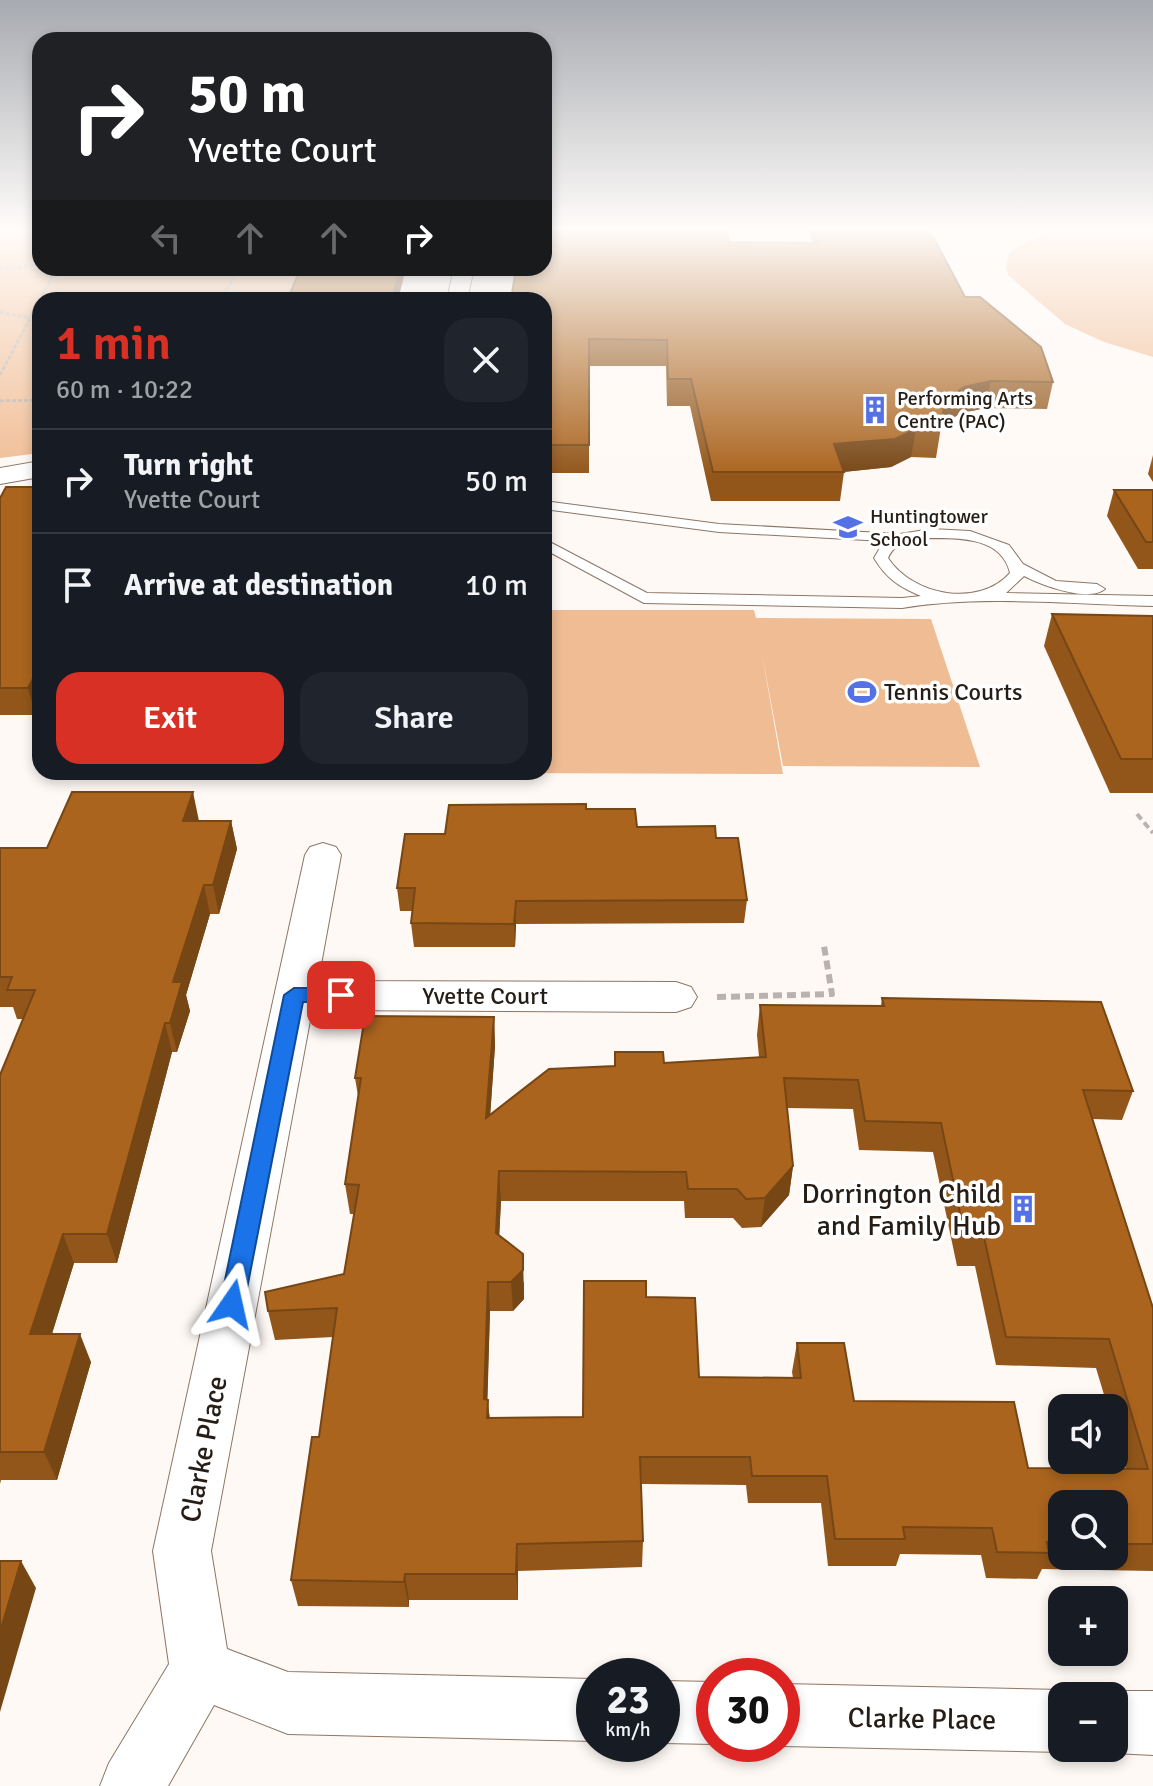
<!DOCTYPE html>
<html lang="en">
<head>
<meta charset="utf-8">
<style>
	:root { --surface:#171b24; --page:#20242c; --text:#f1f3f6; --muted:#9ea1a6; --line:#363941; --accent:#d93025 }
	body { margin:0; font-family:Signika,sans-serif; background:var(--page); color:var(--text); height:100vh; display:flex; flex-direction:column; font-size:30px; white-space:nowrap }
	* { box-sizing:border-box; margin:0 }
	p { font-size:26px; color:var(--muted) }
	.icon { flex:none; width:44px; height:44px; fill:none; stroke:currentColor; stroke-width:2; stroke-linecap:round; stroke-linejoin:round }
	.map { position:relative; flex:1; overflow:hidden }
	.details { position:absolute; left:32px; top:292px; width:520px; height:488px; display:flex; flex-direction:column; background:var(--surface); border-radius:24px; box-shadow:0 4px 12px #0003 }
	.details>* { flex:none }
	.banner { position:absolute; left:32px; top:32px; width:520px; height:244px; border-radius:24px; box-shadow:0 4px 12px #0003; background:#202124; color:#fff; overflow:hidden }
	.controls { position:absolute; left:1048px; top:1394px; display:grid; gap:16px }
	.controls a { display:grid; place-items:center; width:80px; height:80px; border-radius:16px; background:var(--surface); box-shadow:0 4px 12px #0003; font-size:40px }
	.speed { position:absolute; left:576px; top:1658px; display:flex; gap:16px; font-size:40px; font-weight:700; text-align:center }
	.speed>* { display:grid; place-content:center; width:104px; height:104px; border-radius:50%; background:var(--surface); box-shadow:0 4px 12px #0003; line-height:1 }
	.speed small { font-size:20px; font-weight:400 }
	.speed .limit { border:12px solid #d22; background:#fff; color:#111 }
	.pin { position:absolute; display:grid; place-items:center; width:68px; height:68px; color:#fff; margin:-34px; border-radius:16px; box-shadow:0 4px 12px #0006 }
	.me { position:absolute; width:88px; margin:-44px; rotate:11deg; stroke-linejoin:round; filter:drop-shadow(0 0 6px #0008) }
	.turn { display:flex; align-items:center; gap:28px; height:168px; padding:0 24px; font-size:36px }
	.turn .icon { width:104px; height:104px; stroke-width:2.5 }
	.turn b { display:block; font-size:56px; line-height:68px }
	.lanes { display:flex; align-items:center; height:76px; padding:0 24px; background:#0003; justify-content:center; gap:40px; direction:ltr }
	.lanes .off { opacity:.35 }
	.round { display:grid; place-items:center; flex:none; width:84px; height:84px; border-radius:24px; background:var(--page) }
	.summary { display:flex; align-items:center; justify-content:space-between; height:136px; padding:0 24px }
	h1 { font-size:48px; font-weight:600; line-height:60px; color:var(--accent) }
	.button { display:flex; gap:16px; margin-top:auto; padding:16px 24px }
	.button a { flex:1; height:92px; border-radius:24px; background:var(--accent); color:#fff; font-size:32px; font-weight:600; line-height:92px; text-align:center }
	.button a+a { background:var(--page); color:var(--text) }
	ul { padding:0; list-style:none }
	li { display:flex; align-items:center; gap:24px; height:104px; padding:0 24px; border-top:2px solid var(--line) }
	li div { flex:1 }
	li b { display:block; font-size:30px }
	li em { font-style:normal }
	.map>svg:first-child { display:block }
	.green { fill:#f0bc93 }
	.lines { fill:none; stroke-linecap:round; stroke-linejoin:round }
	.lane-casing { stroke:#8d7664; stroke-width:2 }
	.street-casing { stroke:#8d7664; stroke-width:2 }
	.path-far2 { stroke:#b9b2ad; stroke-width:3; stroke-dasharray:4 2; stroke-linecap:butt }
	.path-far1 { stroke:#b9b2ad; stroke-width:4; stroke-dasharray:7 4; stroke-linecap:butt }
	.path { stroke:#b9b2ad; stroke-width:6; stroke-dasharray:9 5; stroke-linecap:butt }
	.lane { fill:#fff; fill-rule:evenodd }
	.street { fill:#fff; fill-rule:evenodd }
	.wall { fill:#92561a; fill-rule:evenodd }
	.shaded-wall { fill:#774615 }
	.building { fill:#aa641e; stroke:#774615; stroke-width:2; fill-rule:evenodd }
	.route { fill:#1a73e8; stroke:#114b97; stroke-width:2 }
	.labels { text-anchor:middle; stroke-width:7; stroke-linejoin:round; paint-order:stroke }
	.far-poi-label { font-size:20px; fill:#261d16; stroke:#fff; text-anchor:start }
	.poi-label { font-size:24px; fill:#261d16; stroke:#fff; text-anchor:start }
	.street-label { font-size:24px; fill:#261d16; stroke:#fff }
	.near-poi-label { font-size:28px; fill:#261d16; stroke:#fff; text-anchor:end }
	.near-street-label { font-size:28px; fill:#261d16; stroke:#fff }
</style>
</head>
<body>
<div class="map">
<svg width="1153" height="1786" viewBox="0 0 1153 1786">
	<rect width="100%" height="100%" fill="#fff9f5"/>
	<g class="green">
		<path d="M0,227H40V268H301L286,300H40V453L0,458Z"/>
		<path d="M1153,227V357L1104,342L1065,324L1008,275L1006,267L1009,253C1050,223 1105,227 1153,227Z"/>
		<path d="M544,610H754L756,618L931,619L980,767L783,766L762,654L783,774L212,772H544Z"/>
	</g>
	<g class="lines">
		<defs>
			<path id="lane" d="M544,501L719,524L900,534L931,529L970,531L1009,545L1023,564L1056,581L1097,584L1105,589C1088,603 1042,585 1024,576L1006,593L1153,596V606C1069,604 983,595 902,608L644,603L544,549V539L647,593L902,598L921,596C899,587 886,578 874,558L884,541L719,532L544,509ZM931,538C962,538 1002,538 1010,573C979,608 913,596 888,558C896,540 913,540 931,538Z"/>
			<g id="street">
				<path d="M454,268H474L467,300H447Z"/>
				<path d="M40,461V477L0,484V468Z"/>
				<path d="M323,843L336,847L341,855L318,981L676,982L691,987L697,997L691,1007L676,1012L312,1010L211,1551L227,1649L288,1672L594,1679V1741L288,1734L214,1705L168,1786H100L109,1763L169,1664L153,1551L305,855L310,847Z"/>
				<path d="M662,1681L714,1682L715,1744L662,1743Z"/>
				<path d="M782,1684L1062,1690L1078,1696H1062V1748H1073L1062,1752L782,1746L776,1744H782Z"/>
				<path d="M1114,1691H1153V1755L1114,1753L1101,1748H1114V1696H1101Z"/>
			</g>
		</defs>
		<use href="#lane" class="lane-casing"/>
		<use href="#street" class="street-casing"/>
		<g class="path-far2">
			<path d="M0,269L40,265"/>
			<path d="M220,300L240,268"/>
			<path d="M0,312L30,318"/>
			<path d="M0,375L57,268"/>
			<path d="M0,401L40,400"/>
		</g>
		<path class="path-far1" d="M1137,814L1153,833"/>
		<path class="path" d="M717,997L832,994L824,946"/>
		<use href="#lane" class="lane"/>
		<use href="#street" class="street"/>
	</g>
	<g class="wall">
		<path d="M809,227H928L965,297L1053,382L1047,409L985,408L959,414L941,427L936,458L911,457L891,467L844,472L840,501H711L690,406H667L666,366H589V473H544V300L729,242L812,243Z"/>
		<path d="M1153,455V482L1148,474Z"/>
		<path d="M40,477V708L36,715H0V498L33,487Z"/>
		<path d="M1114,490H1153V569H1138L1107,516Z"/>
		<path d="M1052,614L1153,616V793H1110L1044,646Z"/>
		<path d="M586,809L637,827L716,838L747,900L744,923L516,924L515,947H414L411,923L413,911H400L397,888L445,834Z"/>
		<path d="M199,821H231L237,849L219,914H210L186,995L190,1011L177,1052H172L117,1263H74L52,1334L91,1362L57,1480H1L0,1484V1075L23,1019H17L13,1007H0V848H47Z"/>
		<path d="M882,998L1133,1091L1122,1120L1093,1119L1153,1308V1571L1042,1569L1037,1579L986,1578L981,1555L900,1554L896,1566H828L821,1503H748L746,1485L641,1484L643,1541L642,1567L518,1571V1600H409V1607L298,1606L291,1580L319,1437L333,1337L275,1340L268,1311L344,1274L354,1214H350L345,1184L358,1096L355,1078L494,1017L495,1046L490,1115L614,1066L615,1052L664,1063L759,1057L757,1035L760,1005L881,1006ZM787,1108L853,1109L859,1150L933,1152L957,1266H975L996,1365L1096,1368L1108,1408H1114V1428L1126,1469L1028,1468L854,1401L797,1343L792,1372L793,1378L699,1377L646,1297L583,1417L490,1418L487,1400L490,1311H513L524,1299V1283L499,1235L501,1201H684L685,1218H733L742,1228L761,1227L789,1195L793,1166ZM1062,1504H1114V1556H1062Z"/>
	</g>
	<g class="shaded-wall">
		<path d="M400,268H406L398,300H392Z"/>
		<path d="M991,381L985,408L959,414L940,427L945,400L964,387Z"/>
		<path d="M916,429L911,457L891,467L842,472L834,444Z"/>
		<path d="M40,666V708L36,715L28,688Z"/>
		<path d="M193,792L199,821H183Z"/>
		<path d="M231,821L237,849L219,914L213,885Z"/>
		<path d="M204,885L210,914L186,995L190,1011L177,1052L170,1023L173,982Z"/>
		<path d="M516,901V924L515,947L514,924Z"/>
		<path d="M494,1017L495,1046L488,1147L486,1118Z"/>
		<path d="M165,1023L172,1052L117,1263L107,1234Z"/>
		<path d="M793,1166L789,1195L761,1227L765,1198Z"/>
		<path d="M499,1171L501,1201L498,1262L496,1233Z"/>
		<path d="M63,1234L74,1263L43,1362L30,1334Z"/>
		<path d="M523,1254L524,1299L513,1311L511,1282Z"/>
		<path d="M488,1282L490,1311L487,1417L488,1400L490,1427H487L484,1399Z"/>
		<path d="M80,1334L91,1362L57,1480L44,1452Z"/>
		<path d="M517,1544L518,1571V1600L516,1574Z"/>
		<path d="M21,1561L36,1588L0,1712V1632Z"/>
		<path d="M405,1574L409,1600V1607L404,1582Z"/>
	</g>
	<g class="building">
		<path d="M544,227H726L729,242L820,243L816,227H928L965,297H980L1041,347L1053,382L991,381L964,387L945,400L940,430L916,429L895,439L834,444L844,472H713L691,379H668L667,340L589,339V445H544V300H511L516,268H544Z"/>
		<path d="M301,268H400L392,300H287Z"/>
		<path d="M39,477L40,666L28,688H0V498L6,487H33Z"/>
		<path d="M1114,490H1153V542H1146Z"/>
		<path d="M1052,614L1153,616V759H1121Z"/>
		<path d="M72,792H193L183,821H231L213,885H204L173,982H182L170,1023H165L107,1234H63L30,1334H80L44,1452H0V1075L35,990H7L12,977H0V848H47Z"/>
		<path d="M586,804V809H635L637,827L715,826L716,838H738L747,900L516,901L514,924L411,923L415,888H397L405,834H445L449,805Z"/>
		<path d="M882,998L1101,1002L1133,1091L1083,1090L1153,1308V1544H1114V1504H1062V1543L1047,1542L1049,1553L997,1552L992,1528L903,1527L905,1539H835L827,1476H752L750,1457H640L643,1541L517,1544L516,1574H405L404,1582L291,1580L312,1437H319L337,1308L268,1311L265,1292L344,1274L359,1185L345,1184L361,1078H355L365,1016L494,1017L486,1118L549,1069L615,1066V1052H663L664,1063L766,1057L760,1005L884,1006ZM784,1078L858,1080L865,1121L941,1123L965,1237H984L1006,1337L1109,1339L1148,1469L1028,1468L1014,1402L854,1401L844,1343H797L801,1378L699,1377L695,1298L646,1297V1281H584L583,1417L487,1418L488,1400L484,1399L488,1282H511L523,1270V1254L496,1233L499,1171L686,1172L688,1189H737L746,1199L765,1198L793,1166Z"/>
		<path d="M0,1561H21L0,1632Z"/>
	</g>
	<linearGradient id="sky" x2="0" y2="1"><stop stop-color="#a7aab0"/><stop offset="0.48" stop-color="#fffcfa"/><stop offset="1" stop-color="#fffcfa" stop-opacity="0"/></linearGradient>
	<rect width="1153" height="477" fill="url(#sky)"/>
	<path class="route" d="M294,988H341L351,995L341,1002H303L244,1304L241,1311L232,1314L223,1311L220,1304L284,995Z"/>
	<defs>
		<symbol id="building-bare" viewBox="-9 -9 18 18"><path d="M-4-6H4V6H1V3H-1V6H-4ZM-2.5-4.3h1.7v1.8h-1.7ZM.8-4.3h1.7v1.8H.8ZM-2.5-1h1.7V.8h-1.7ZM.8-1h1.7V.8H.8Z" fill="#5571e6" stroke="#fff" stroke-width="2.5" paint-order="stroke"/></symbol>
		<symbol id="school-bare" viewBox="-9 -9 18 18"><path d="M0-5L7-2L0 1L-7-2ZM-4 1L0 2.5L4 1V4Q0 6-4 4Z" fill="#5571e6" stroke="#fff" stroke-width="2.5" paint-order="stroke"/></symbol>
		<symbol id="stadium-bare" viewBox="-9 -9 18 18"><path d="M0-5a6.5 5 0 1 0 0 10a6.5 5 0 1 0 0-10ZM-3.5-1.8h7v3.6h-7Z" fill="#5571e6" stroke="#fff" stroke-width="2.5" paint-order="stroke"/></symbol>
	</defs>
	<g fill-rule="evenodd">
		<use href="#building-bare" x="855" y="390" width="40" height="40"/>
		<use href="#school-bare" x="828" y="507" width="40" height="40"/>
		<use href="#stadium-bare" x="842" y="672" width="40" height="40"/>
		<use href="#building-bare" x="1003" y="1189" width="40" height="40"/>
	</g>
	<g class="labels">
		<g class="far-poi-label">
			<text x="897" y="405">Performing Arts<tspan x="897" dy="23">Centre (PAC)</tspan></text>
			<text x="870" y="523">Huntingtower<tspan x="870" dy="23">School</tspan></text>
		</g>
		<g class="poi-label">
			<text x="884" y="700">Tennis Courts</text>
		</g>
		<g class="street-label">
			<text x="485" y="1004">Yvette Court</text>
		</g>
		<g class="near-poi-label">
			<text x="1001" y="1203">Dorrington Child<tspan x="1001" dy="32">and Family Hub</tspan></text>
		</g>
		<g class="near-street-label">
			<text transform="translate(203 1449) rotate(-79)" y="10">Clarke Place</text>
			<text transform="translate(922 1718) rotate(1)" y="10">Clarke Place</text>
		</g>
	</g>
</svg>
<div class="controls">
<a><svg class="icon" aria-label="sound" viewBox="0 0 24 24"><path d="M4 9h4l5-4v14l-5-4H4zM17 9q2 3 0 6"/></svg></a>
<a><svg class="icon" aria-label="search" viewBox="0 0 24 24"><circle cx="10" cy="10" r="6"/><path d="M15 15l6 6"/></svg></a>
<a>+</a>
<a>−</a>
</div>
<div class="speed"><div>23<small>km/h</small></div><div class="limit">30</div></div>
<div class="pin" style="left:341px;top:995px;background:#d93025"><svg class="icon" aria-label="arrive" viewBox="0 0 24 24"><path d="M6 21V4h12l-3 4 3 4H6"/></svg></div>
<svg class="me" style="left:232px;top:1304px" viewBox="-20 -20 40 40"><path d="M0-17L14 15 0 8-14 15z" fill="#1a73e8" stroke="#fff" stroke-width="4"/></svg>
<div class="banner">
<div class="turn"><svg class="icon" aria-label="right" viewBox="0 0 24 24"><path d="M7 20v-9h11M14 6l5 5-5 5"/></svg><div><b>50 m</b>Yvette Court</div></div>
<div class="lanes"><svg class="icon off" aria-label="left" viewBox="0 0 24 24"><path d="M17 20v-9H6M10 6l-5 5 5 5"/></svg><svg class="icon off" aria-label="ahead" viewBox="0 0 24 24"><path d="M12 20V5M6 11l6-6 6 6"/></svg><svg class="icon off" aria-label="ahead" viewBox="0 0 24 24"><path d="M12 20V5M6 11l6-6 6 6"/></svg><svg class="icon" aria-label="right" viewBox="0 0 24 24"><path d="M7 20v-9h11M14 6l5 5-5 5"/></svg></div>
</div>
<section class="details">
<div class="summary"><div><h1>1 min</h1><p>60 m · 10:22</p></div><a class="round"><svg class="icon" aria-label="close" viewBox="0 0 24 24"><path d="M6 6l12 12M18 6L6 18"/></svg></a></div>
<ul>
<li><svg class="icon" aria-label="right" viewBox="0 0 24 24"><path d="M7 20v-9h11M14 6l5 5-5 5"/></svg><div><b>Turn right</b><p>Yvette Court</p></div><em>50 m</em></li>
<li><svg class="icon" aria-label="arrive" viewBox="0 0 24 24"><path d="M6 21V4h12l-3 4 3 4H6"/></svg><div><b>Arrive at destination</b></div><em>10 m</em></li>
</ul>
<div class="button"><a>Exit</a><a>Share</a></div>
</section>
</div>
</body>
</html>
